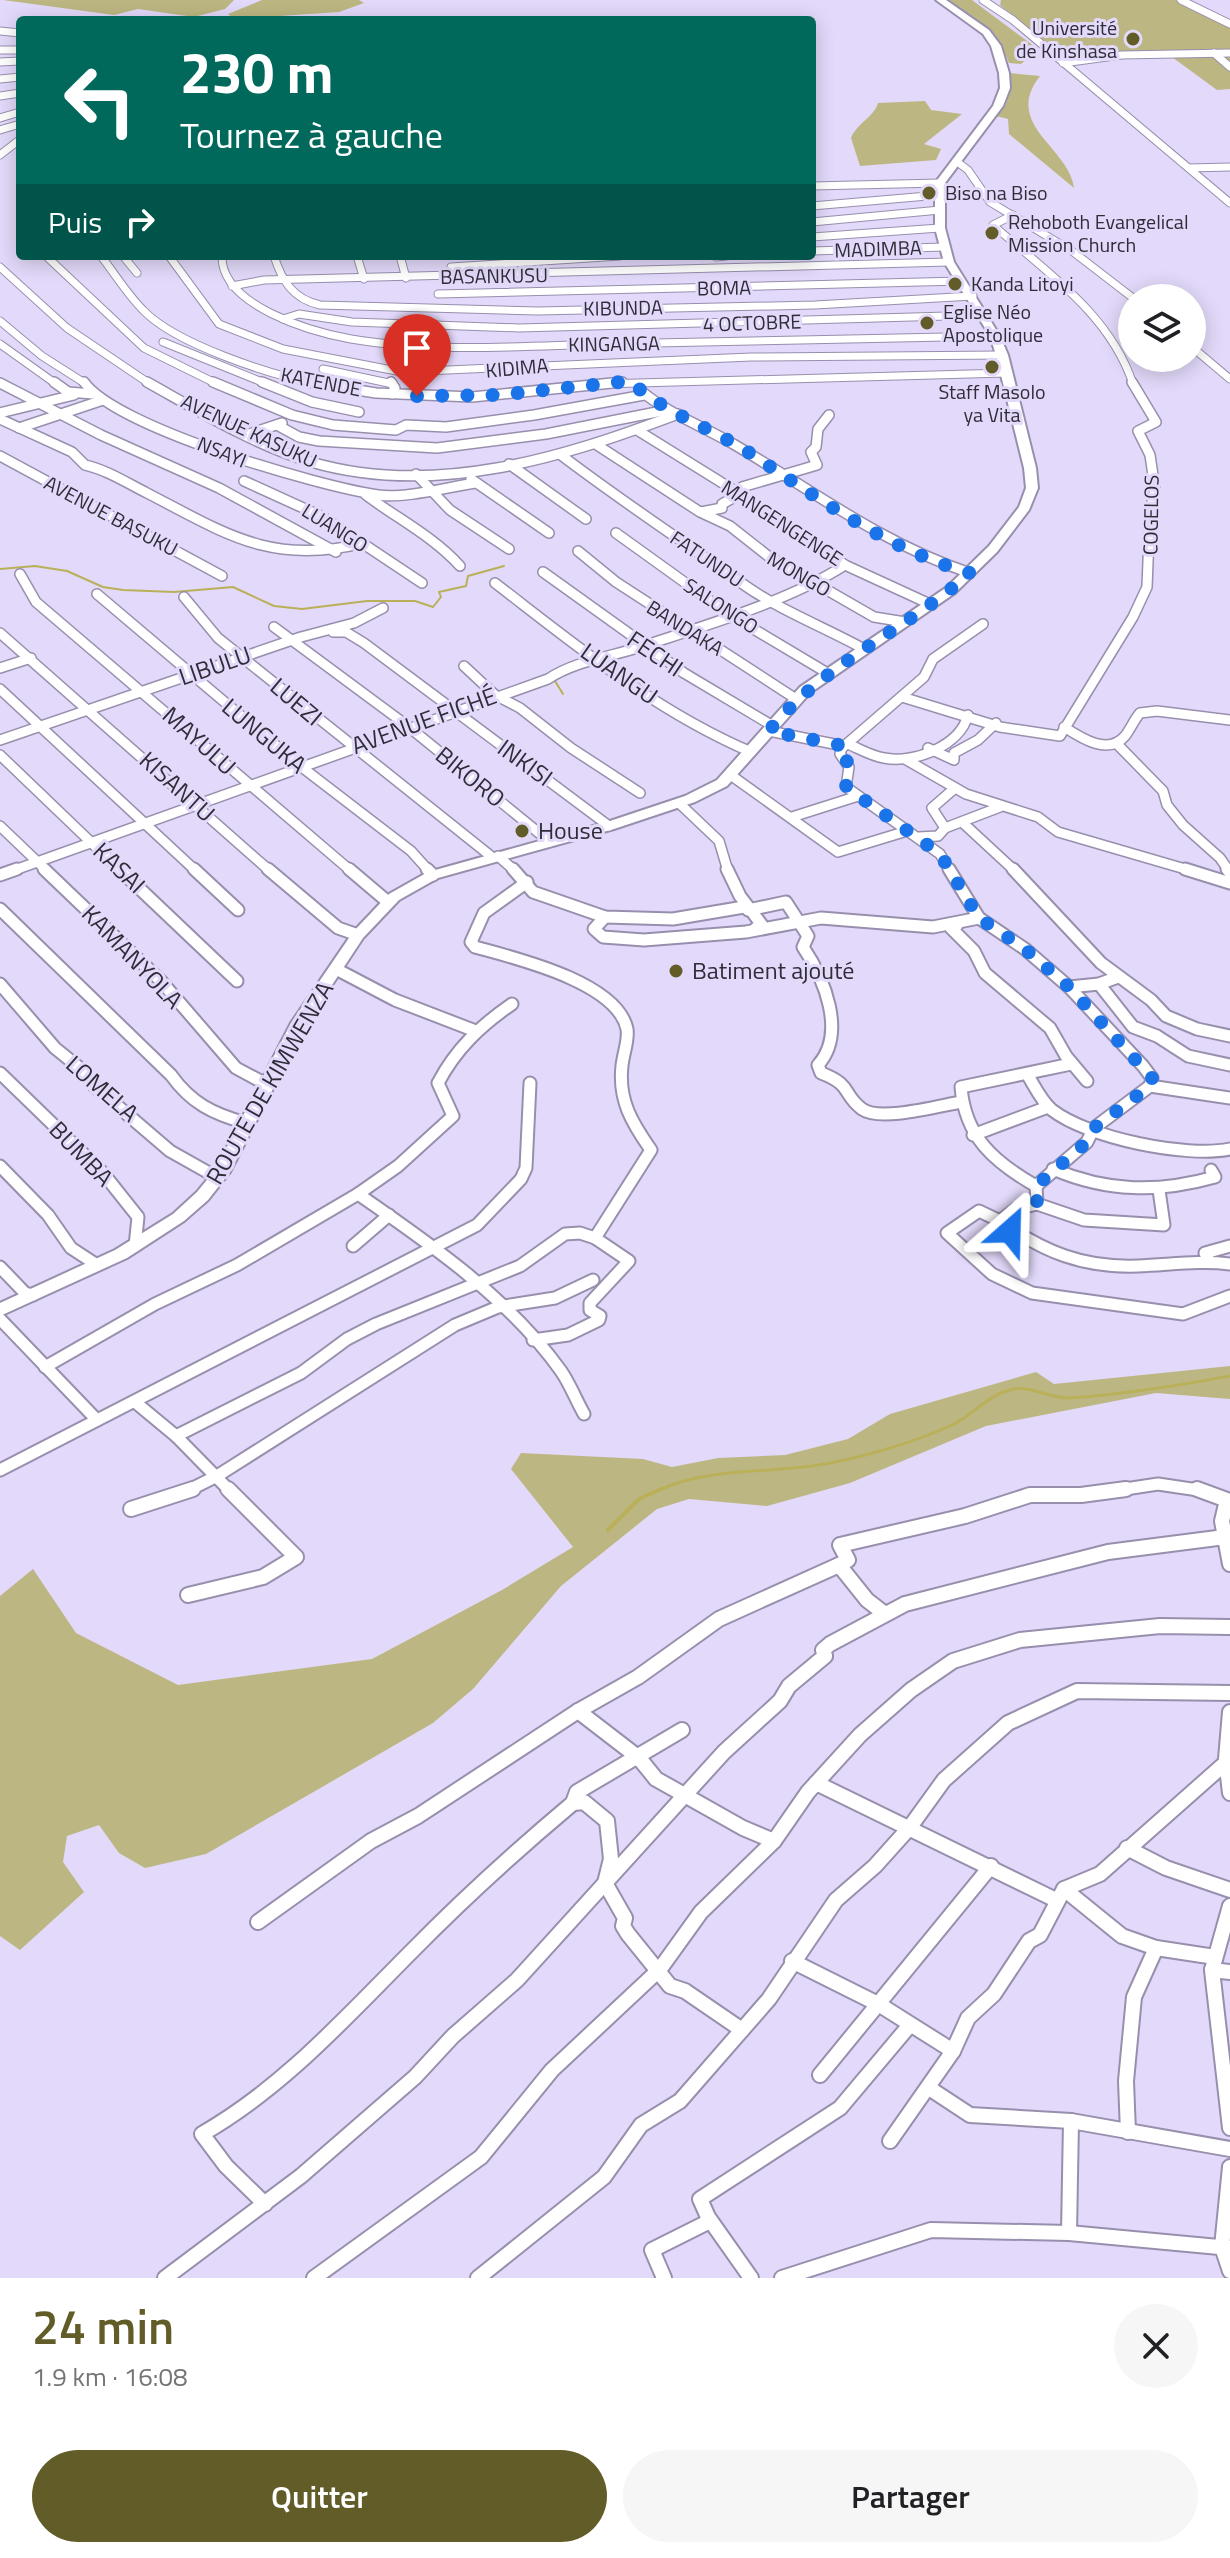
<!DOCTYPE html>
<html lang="fr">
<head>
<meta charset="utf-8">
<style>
	:root { --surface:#fff; --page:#f6f6f6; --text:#202124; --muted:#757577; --accent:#615c28 }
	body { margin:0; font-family:"Titillium Web",sans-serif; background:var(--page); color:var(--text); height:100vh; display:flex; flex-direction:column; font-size:30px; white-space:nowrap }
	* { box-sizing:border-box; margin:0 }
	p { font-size:26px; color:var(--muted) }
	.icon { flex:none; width:44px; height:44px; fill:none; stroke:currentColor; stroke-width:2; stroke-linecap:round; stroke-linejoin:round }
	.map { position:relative; height:2278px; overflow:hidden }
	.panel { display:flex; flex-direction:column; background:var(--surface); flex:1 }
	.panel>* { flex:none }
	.top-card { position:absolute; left:16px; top:16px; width:800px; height:244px; border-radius:8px; box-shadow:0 4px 20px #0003; background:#00695c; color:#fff; overflow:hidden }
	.buttons { position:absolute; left:1118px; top:284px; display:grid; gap:16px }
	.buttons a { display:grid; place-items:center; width:88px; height:88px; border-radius:50%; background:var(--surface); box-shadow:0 4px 20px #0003; font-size:40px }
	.pin { position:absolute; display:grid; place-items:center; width:68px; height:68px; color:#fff; margin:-82px -34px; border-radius:50% 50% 50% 0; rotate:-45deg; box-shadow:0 0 8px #0007 }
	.pin .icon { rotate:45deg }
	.me { position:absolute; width:88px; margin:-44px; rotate:25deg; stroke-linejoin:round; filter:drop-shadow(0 0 6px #0008) }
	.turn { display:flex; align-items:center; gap:28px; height:168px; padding:0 32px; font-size:36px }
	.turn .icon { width:104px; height:104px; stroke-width:2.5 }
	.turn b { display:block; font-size:56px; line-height:68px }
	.then { display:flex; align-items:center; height:76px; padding:0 32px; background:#0003; gap:16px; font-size:30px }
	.round { display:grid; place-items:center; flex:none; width:84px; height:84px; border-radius:42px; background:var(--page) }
	.summary { display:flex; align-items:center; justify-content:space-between; height:136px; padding:0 32px }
	h1 { font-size:48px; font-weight:600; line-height:60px; color:var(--accent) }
	.action { display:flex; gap:16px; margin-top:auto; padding:16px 32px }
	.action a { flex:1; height:92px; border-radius:48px; background:var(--accent); color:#fff; font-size:32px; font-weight:600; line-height:92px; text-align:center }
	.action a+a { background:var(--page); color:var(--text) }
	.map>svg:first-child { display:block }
	.green { fill:#bcb782 }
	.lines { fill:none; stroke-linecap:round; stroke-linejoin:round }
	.stream-far2 { stroke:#b9b059; stroke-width:2 }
	.stream-far1 { stroke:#b9b059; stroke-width:3 }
	.stream { stroke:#b9b059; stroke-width:4 }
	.street-far3-casing { stroke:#988fad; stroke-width:9 }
	.street-far2-casing { stroke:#988fad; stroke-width:12 }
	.street-far1-casing { stroke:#988fad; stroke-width:15 }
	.street-casing { stroke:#988fad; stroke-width:18 }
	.secondary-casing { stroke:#988fad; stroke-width:4 }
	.street-far3 { stroke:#fff; stroke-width:7 }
	.street-far2 { stroke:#fff; stroke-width:9 }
	.street-far1 { stroke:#fff; stroke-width:11 }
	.street { stroke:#fff; stroke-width:14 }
	.secondary { fill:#fff; fill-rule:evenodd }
	.route { stroke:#1a73e8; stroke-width:14; stroke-dasharray:0 25.2 }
	.poi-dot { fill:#615c28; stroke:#e3d9fa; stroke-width:3 }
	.labels { text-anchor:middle; stroke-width:6; stroke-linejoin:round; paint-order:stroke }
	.far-poi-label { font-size:20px; fill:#302c38; stroke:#e3d9fa; text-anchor:start }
	.far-street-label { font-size:20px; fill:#302c38; stroke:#e3d9fa }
	.street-label { font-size:24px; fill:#302c38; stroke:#e3d9fa }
	.poi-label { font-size:24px; fill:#302c38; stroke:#e3d9fa; text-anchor:start }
</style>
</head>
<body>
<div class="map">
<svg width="1230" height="2278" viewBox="0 0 1230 2278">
	<rect width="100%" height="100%" fill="#e3d9fa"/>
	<g class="green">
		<path d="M3,0H234L225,9L194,17L138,9L114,15Z"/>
		<path d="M262,0H359L364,3L339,12L234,19L228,14Z"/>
		<path d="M945,0H972L1038,49L1021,64L1009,63C997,30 975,16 945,0Z"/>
		<path d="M1001,0H1176L1230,26V52L1069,61L1000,5Z"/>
		<path d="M1230,55V89L1217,90L1172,57Z"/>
		<path d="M1009,73L1040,76C1002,125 1069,147 1074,188L1009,134L1008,119L996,116C1011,103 1010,91 1009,73Z"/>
		<path d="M925,101L931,110L962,114L924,144L941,149L936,160L860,166L851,138C857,123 874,117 878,103Z"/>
		<path d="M1230,1366V1399L1156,1393L986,1426L850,1483L767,1506L689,1499L657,1509L561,1586L473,1689L433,1723L206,1854L145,1868L119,1853L99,1825L67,1836L63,1862L84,1892L20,1950L0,1936V1596L33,1569L76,1633L178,1685L372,1659L502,1590L573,1547L511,1469L521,1453L643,1459L672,1467L718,1458L785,1455L848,1439L890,1414L1036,1372L1054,1384Z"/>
	</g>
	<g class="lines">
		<g class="stream-far2">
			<path d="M0,569L35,566L67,571L103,587L123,590L174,592L233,587L274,606L302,609L367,601H415L433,607L441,597L439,592L466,586L468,576L504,566"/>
			<path d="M555,681L563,694"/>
		</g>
		<path class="stream-far1" d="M657,1491C705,1468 761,1473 812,1466C855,1460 913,1443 952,1425C975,1414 988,1394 1014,1389C1031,1386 1050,1398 1067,1398C1122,1395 1176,1386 1230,1376"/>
		<path class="stream" d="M608,1530L639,1499L661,1489"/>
		<defs>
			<g id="street-far3">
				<path d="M983,0L1013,20L1230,203"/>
				<path d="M1181,0L1230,24"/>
				<path d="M0,31L20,33"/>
				<path d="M0,50H20"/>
				<path d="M1214,53L1230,67"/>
				<path d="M0,62L20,61"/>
				<path d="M1063,63L1122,55L1230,53"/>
				<path d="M0,79L20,77"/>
				<path d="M0,96L20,93"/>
				<path d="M0,118L20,112"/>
				<path d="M0,130L20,124"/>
				<path d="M0,155L18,141"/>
				<path d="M956,161L968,170L990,202L1072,251L1133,298"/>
				<path d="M1189,168L1230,167"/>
				<path d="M812,186L940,183"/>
				<path d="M812,206L939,195"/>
				<path d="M1013,215L993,225C1046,272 1110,314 1133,384"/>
				<path d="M812,222L940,210"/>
				<path d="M812,237L940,228"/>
				<path d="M812,251L944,247"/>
				<path d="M46,256L144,348L217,384"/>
				<path d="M101,256C115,274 127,294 143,310C175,344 273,376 319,384"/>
				<path d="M123,256L137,273"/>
				<path d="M169,256L219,324L283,349L402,372L751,357L1002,355"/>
				<path d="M222,256C221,306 312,332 351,339C434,353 522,346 606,344C736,341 865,339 995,336"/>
				<path d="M274,256C282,281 293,299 320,305L538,311L815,305L973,296"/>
				<path d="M357,256L364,279"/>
				<path d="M400,256L406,278"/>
				<path d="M716,257L726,256"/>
				<path d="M0,267L67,328L150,384"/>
				<path d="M451,276V267L620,256"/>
				<path d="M232,286L264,280L949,262"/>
				<path d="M438,294L961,281"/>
				<path d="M283,319L299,314L352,322L519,328L983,315"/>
				<path d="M0,321L42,356L86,384"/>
				<path d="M163,342L267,384"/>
				<path d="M0,344L56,384"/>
				<path d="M1192,347L1230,379"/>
				<path d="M323,369L393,384"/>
				<path d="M602,384L1006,373"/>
			</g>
			<g id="street-far2">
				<path d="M54,382L68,392L93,394"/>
				<path d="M84,382C117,428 318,486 378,495C404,499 448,487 475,483"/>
				<path d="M147,382C199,411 254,445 311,462C434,498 562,458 678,414"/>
				<path d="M213,382L292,415L333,425L396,430L406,425L446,427L534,415L644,395"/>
				<path d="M262,382L312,402L359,412"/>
				<path d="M307,382L376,393L472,397L622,382"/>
				<path d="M391,382L395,388L392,394"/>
				<path d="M0,383L101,435L219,488L336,552"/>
				<path d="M640,390C668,414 703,426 735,445C813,491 883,544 970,573"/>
				<path d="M0,413L74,395"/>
				<path d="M0,419L72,452L85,465C107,470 127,483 147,493C226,534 272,566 364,543"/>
				<path d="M277,425L299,437L319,441L437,448L546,434L667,410"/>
				<path d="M19,428L103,400"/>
				<path d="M637,430L740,494L766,516L795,528L845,565L932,605"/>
				<path d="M249,434L282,423"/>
				<path d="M597,445L700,512L730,526L768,556L874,617L905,622"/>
				<path d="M561,455C620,500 681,540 740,582C777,609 824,627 864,649"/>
				<path d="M0,456L222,576"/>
				<path d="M509,464L586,519"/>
				<path d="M416,474L450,510L509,549"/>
				<path d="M471,479L549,533"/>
				<path d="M244,481L323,517L422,583"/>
				<path d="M366,495C398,519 434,537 460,566"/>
				<path d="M701,512L722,508V504L740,494L742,487L817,465L811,452L816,447L818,429L829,415"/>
				<path d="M616,533L730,615L829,674"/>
				<path d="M578,551L616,582L796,699"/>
				<path d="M543,572L684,673L773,726"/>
				<path d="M20,574L36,602L351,871"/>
				<path d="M495,583C577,646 655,711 751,752"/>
				<path d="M97,594L299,765L411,851L429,871"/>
				<path d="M184,597L218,638L492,857"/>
				<path d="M274,627L409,727L550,842"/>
				<path d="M333,632H346L364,643L609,826"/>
				<path d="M0,633L270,871"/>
				<path d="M464,666L495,695L520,708L571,748L640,793"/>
				<path d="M0,668L31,658"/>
				<path d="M0,689L196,871"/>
				<path d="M902,697L1000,727L1060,736L1133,617L1147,587L1150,511L1155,489L1150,455L1138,431L1156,422L1132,382"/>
				<path d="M1064,727C1081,738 1108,756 1125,736C1131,728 1134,720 1140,713L1157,711L1230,720"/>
				<path d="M769,731L844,746"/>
				<path d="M0,740L301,637L354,623L383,608"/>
				<path d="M1116,743L1163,791L1167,805L1183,825L1220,858L1229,871"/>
				<path d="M848,744C860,749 871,756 884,758C914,764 960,746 968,715"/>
				<path d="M928,748L954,760V753L978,740L996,723"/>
				<path d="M0,755L121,871"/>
				<path d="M905,759L966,794L1038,817L1058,832L1192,871"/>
				<path d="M732,776L838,852L907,831"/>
				<path d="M679,803L719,841L728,871"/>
				<path d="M792,817L858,796"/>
				<path d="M962,822L1015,871"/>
				<path d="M0,826L47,871"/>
				<path d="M945,828L932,808L955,788"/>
				<path d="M919,837L938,836L945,828L1000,807"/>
				<path d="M498,856L515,871"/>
				<path d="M12,871L548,679C575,661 610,657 640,647C704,626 789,601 845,565"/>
				<path d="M950,871L940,854L846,787L849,767L840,754L842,748L924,677L933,659L983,624"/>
			</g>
			<g id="street-far1">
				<path d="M44,869L161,981L236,1068L266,1084"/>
				<path d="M119,869L237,981"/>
				<path d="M194,869L238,910"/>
				<path d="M268,869L338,928L358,935"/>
				<path d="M349,869L388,902"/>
				<path d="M427,869L433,875"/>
				<path d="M513,869L533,892L605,917L673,919L744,907"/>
				<path d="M727,869L740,896L762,925L756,928"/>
				<path d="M949,869L979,918L1025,949L1069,987L1143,1066L1152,1078L1150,1086L1230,1098"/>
				<path d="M1013,869L1101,963L1151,1000L1166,1016L1197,1029L1230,1036"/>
				<path d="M1185,869L1230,883"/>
				<path d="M1227,869L1230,873"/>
				<path d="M0,875L17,869"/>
				<path d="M527,882L484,913L471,942L475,947C515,958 617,982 627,1029C629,1040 623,1054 622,1066C618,1100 632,1123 651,1150L595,1238"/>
				<path d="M0,909L171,1075C191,1103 213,1114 246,1123"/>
				<path d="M748,910L786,902L808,936L803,947C824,978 847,1033 818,1065L821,1073C853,1085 842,1094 862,1109C880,1122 938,1106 961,1102"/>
				<path d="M605,917L594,929L603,937L644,940L746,932L821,918L933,927L979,918"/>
				<path d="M957,925L951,928L974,951L985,973L1050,1028L1066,1056L1087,1081"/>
				<path d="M336,969L395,1000L473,1030"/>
				<path d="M0,984L55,1048L87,1074L93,1085L170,1151L218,1178"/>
				<path d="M1099,984L1133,1027L1157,1036L1188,1056L1230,1065"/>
				<path d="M1069,987L1099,984L1118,977"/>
				<path d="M0,1073L103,1173L138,1217L135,1246"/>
				<path d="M1027,1074C1034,1085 1041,1101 1052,1110C1088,1138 1186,1158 1230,1149"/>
				<path d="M1150,1086L1094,1128L1087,1142L1036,1186L1037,1204L1016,1209L1000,1221L979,1211L947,1233L992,1274L1032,1293L1183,1314L1230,1296"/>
				<path d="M973,1135L1048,1107"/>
				<path d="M0,1166L48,1215L71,1248L97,1265"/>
				<path d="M1053,1169C1107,1192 1158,1193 1215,1177L1211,1170"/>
				<path d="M1036,1186C994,1162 965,1137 961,1087L1071,1064"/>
				<path d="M358,1194C429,1243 510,1299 561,1371C570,1384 576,1400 584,1414"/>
				<path d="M1037,1204L1084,1220L1164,1225L1159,1190"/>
				<path d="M1000,1221C1044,1252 1083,1268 1138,1266C1169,1265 1199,1260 1230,1264"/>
				<path d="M353,1246L389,1215"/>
				<path d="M1209,1261L1205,1253L1230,1246"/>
				<path d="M0,1267L25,1293L33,1295"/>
				<path d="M0,1319L96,1419"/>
				<path d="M45,1367L155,1304L237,1265L358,1194L398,1166L453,1116L438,1083C456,1049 480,1026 512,1004"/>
				<path d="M135,1402L176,1436L230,1491"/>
				<path d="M176,1436L301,1373L347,1339L376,1324L520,1266L565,1234L580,1233L595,1238L629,1261L590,1303V1310L600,1316L599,1320L568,1335L533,1340"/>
				<path d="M0,1470L477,1225L521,1179L526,1168L530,1083"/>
				<path d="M187,1491L217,1476L455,1325L498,1307L555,1298L593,1280"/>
				<path d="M1112,1491L1158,1484L1205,1491"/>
			</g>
			<g id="street">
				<path d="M1197,1489L1227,1500L1222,1521L1230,1564"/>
				<path d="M131,1509L193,1489"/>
				<path d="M188,1595L263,1577L296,1557L228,1489"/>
				<path d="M885,1614L867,1600L839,1565L848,1560L840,1545L965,1516L1030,1495H1081L1126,1489"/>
				<path d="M578,1711L639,1758L656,1779L743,1828L774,1841"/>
				<path d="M1230,1712L1226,1759L1230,1793"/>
				<path d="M816,1783L1056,1900"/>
				<path d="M573,1803L584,1802L607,1821L611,1859L605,1883L625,1918L623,1926L628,1934L670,1986L685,1991L742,2030"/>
				<path d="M1127,1848L1166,1868L1230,1890"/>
				<path d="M1064,1889L1122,1936L1156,1948L1215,1957"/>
				<path d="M1230,1906L1212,1970L1230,2128"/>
				<path d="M258,1922L371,1841L418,1816L578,1711L638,1677L719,1619L839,1565"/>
				<path d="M792,1961L880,2005L953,2051"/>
				<path d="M1212,1970L1230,1972"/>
				<path d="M820,2075L991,1866"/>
				<path d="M929,2088L970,2115L1071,2121L1230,2149"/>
				<path d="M1128,2132L1126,2081L1134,1997L1156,1948"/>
				<path d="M890,2141L953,2051L968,2018L994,1994L1029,1941L1040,1935L1064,1889L1100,1874L1230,1759"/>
				<path d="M1230,2167L1222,2247L1230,2271"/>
				<path d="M265,2204L226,2166L202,2134C284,2087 346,2017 412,1951C463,1899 517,1850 573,1803L577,1792L682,1730"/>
				<path d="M1069,2233L1071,2121"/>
				<path d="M165,2278L301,2176L415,2077L453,2036L517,1980L724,1752L780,1701L789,1686L825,1656L823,1650L830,1644L905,1604L1108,1552L1225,1537"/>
				<path d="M314,2278L481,2157L552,2070L660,1969L701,1912L774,1841L808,1792L860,1735L911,1690L953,1661L1020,1640L1160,1626L1230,1627"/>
				<path d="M478,2278L604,2177L641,2125L680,2101L769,1999L836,1900L875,1866L910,1827L944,1780L1008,1723L1077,1691L1230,1693"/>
				<path d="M664,2278L652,2250L710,2221"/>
				<path d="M751,2278L708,2217L700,2199L840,2108L909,2026"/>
				<path d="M782,2278L931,2230L1069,2233L1230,2248"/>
			</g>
			<path id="secondary" d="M936,0H946L989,30L1001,46L1009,73L1010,88L1003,106L945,183V228L954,262L1000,336L1008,355L1036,468L1038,488L1029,510L997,552L955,593L810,693L727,786L695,802L614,829L438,878L399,900L363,938L307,1023L230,1172L208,1200L184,1221L127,1258L0,1316V1303L115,1250L173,1214L197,1192L215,1170L291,1023L353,932L389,894L428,872L604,823L685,796L717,780L800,687L947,587L989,546L1019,507L1026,488L1024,468L996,355L990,336L944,262L935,228V183L993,106L1000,88L999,73L991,46L983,34Z"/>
		</defs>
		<use href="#street-far3" class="street-far3-casing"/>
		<use href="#street-far2" class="street-far2-casing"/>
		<use href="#street-far1" class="street-far1-casing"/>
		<use href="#street" class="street-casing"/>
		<use href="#secondary" class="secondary-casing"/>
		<use href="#street-far3" class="street-far3"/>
		<use href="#street-far2" class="street-far2"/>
		<use href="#street-far1" class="street-far1"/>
		<use href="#street" class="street"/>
		<use href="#secondary" class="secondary"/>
	</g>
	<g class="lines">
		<path class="route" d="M417,396L499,395L630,381C663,412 706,426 745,450C817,497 886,549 970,573C905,631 825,662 769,731L844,746L840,750L849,765L846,787L940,854L979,918L1025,949L1069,987L1152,1078L1150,1086L1094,1128L1087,1142L1036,1186L1037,1204L1016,1209L1000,1221L1010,1231"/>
	</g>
	<g class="poi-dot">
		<circle cx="1133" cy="39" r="8"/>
		<circle cx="929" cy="193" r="8"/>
		<circle cx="992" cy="233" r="8"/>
		<circle cx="955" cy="284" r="8"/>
		<circle cx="927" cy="323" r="8"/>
		<circle cx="992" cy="367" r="8"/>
		<circle cx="522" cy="831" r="8"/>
		<circle cx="676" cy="971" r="8"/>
	</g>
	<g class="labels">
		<g class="far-poi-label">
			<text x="1117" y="35" text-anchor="end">Université<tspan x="1117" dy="23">de Kinshasa</tspan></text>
			<text x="945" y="200">Biso na Biso</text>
			<text x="1008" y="229">Rehoboth Evangelical<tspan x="1008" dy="23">Mission Church</tspan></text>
			<text x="971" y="291">Kanda Litoyi</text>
			<text x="943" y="319">Eglise Néo<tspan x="943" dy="23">Apostolique</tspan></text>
			<text x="992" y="399" text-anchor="middle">Staff Masolo<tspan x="992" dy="23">ya Vita</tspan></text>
		</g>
		<g class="far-street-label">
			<text transform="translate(878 249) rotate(-2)" y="7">MADIMBA</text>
			<text transform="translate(494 276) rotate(-1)" y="7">BASANKUSU</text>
			<text transform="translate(724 288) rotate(-1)" y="7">BOMA</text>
			<text transform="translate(623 308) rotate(-1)" y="7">KIBUNDA</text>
			<text transform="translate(752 323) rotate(-2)" y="7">4 OCTOBRE</text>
			<text transform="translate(614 344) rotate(-1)" y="7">KINGANGA</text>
			<text transform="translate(517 368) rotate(-5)" y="7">KIDIMA</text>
			<text transform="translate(321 382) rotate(11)" y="7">KATENDE</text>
			<text transform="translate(249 431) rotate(25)" y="7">AVENUE KASUKU</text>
			<text transform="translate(222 452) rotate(22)" y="7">NSAYI</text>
			<text transform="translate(1151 515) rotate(-89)" y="7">COGELOS</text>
			<text transform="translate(111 516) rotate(28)" y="7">AVENUE BASUKU</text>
			<text transform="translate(782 523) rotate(33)" y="7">MANGENGENGE</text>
			<text transform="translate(335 528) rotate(32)" y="7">LUANGO</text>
			<text transform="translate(707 559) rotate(34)" y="7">FATUNDU</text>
			<text transform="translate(799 574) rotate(30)" y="7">MONGO</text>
			<text transform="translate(721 606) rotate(33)" y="7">SALONGO</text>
			<text transform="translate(685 628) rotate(32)" y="7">BANDAKA</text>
		</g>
		<g class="street-label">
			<text transform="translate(655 654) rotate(34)" y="8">FECHI</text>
			<text transform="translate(215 666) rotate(-19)" y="8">LIBULU</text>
			<text transform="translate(619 674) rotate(35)" y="8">LUANGU</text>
			<text transform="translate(296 702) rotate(40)" y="8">LUEZI</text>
			<text transform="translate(424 721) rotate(-20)" y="8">AVENUE FICHÉ</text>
			<text transform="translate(264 736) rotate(40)" y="8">LUNGUKA</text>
			<text transform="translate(199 741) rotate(42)" y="8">MAYULU</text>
			<text transform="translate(525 763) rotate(36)" y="8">INKISI</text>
			<text transform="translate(470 777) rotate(39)" y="8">BIKORO</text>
			<text transform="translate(177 787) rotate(42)" y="8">KISANTU</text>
			<text transform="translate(119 868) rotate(44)" y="8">KASAI</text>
			<text transform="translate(132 957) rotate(46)" y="8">KAMANYOLA</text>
			<text transform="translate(270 1083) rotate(-60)" y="8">ROUTE DE KIMWENZA</text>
			<text transform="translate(102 1089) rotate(41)" y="8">LOMELA</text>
			<text transform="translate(81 1154) rotate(46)" y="8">BUMBA</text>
		</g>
		<g class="poi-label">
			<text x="538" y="839">House</text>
			<text x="692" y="979">Batiment ajouté</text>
		</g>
	</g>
</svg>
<div class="buttons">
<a><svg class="icon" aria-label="layers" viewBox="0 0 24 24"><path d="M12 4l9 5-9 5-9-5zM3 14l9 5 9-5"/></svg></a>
</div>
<div class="pin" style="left:417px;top:396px;background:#d93025"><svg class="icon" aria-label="arrive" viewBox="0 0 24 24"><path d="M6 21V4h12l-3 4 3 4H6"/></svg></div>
<svg class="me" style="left:1010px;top:1231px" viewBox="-20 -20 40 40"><path d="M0-17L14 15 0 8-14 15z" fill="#1a73e8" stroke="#fff" stroke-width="4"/></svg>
<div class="top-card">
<div class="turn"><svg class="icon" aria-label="left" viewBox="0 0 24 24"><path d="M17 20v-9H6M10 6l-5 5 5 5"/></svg><div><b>230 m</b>Tournez à gauche</div></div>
<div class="then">Puis<svg class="icon" aria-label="right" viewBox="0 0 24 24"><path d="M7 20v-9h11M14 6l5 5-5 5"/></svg></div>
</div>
</div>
<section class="panel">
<div class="summary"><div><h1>24 min</h1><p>1.9 km · 16:08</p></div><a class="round"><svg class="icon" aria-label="close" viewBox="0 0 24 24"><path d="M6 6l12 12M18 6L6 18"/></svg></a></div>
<div class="action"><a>Quitter</a><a>Partager</a></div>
</section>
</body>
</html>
